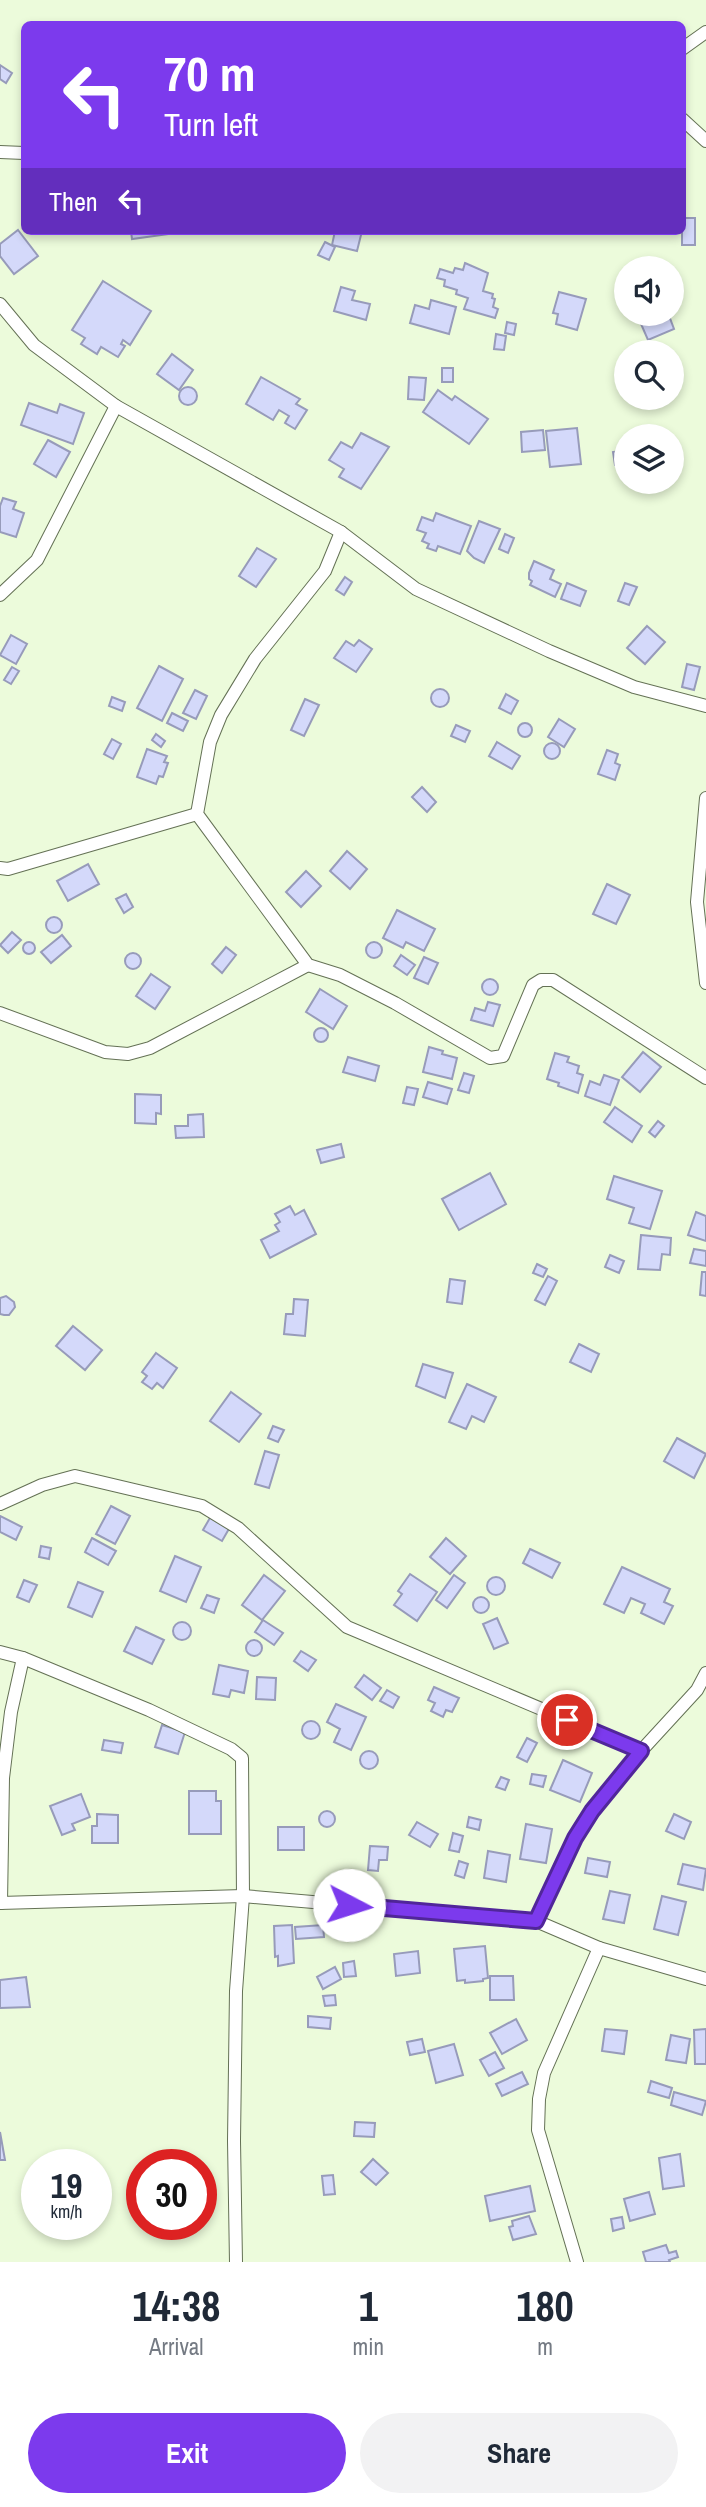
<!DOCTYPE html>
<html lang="en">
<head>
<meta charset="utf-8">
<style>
	:root { --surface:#fff; --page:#f2f2f3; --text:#1f2937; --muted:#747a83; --accent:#7c3aed }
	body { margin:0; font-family:"Archivo Narrow",sans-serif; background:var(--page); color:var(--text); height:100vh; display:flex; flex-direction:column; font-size:26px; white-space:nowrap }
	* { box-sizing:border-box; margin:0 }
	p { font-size:23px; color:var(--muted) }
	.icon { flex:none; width:38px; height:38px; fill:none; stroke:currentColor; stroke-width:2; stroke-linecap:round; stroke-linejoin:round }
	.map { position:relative; height:2262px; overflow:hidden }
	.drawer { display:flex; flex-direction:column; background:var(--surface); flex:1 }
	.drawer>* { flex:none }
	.banner { position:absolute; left:21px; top:21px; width:665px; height:214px; border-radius:10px; box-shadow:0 4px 10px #0003; background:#7c3aed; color:#fff; overflow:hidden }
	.controls { position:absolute; left:614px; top:256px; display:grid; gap:14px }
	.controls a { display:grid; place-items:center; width:70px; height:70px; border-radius:50%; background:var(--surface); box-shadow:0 4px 10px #0003; font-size:35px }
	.speed { position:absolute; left:21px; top:2149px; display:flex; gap:14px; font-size:35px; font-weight:700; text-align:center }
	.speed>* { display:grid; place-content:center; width:91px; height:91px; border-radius:50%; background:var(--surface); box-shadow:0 4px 10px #0003; line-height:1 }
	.speed small { font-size:18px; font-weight:400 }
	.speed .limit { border:10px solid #d22; background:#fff; color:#111 }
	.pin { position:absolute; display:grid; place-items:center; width:60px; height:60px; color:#fff; margin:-30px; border:4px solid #fff; border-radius:50%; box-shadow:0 2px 7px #0007 }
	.me { position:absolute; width:77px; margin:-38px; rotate:95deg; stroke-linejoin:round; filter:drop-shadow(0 0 5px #0008) }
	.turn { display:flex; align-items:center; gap:24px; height:147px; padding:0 28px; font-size:32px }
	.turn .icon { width:91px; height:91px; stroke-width:2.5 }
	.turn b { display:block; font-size:49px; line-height:60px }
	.then { display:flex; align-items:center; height:66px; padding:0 28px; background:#0003; gap:14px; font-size:26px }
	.eta { display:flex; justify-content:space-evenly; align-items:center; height:119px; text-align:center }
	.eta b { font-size:42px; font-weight:700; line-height:49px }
	.primary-button { display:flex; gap:14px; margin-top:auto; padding:14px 28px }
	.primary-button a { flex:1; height:80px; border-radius:42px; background:var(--accent); color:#fff; font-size:28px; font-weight:700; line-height:80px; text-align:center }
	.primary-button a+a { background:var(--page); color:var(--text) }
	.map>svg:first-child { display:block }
	.building { fill:#d4d9fa; stroke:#979bba; stroke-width:2 }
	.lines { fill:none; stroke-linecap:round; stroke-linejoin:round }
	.street-casing { stroke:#647155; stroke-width:14 }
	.street { stroke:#fff; stroke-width:12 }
	.route-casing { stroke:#51269a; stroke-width:18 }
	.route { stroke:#7c3aed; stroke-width:12 }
</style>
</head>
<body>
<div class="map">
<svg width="706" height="2262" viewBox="0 0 706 2262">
	<rect width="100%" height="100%" fill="#ecfbdb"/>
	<g class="building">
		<path d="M0,65L12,73L6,83L0,79Z"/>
		<rect x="682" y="218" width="13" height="27"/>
		<path d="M18,230L38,256L14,274L0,256V244Z"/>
		<path d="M131,231H168L169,234L132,239Z"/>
		<path d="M335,231H362L357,251L332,245Z"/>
		<path d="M325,242L335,247L329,260L318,255Z"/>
		<path d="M465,263L488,273L483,291L493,294L492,298L495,299L493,307L498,309L495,318L464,309L468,298L456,294L457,290L444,286L445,280L437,278L440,269L453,273L455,268L463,270Z"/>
		<path d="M103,281L151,311L130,345L123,340L121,344L125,346L118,357L101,347L97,354L81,344L85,338L72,330Z"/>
		<path d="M341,287L355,291L352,300L370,304L366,320L334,311Z"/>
		<path d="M559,292L586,299L577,330L556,324L558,314L553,313Z"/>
		<path d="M431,300L456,307L449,334L410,323L415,305L429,309Z"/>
		<path d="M647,313H668L674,329L648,340L638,317Z"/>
		<path d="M507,322L516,324L514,335L505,333Z"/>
		<path d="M496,334L506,336L504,350L494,349Z"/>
		<path d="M172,354L193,370L179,390L157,374Z"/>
		<rect x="442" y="368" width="11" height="14"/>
		<path d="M261,377L300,399L296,404L307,410L295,429L285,423L289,416L279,410L273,420L246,404Z"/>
		<path d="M409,377L426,378L424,400L408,399Z"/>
		<circle cx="188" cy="396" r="9"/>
		<path d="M438,390L452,400L455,396L488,419L469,444L423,412Z"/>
		<path d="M29,403L57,413L60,404L84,413L73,444L21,425Z"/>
		<path d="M577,428L581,464L550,467L546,431Z"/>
		<path d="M543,430L545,450L522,452L521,432Z"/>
		<path d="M361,433L389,447L361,489L339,477L344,469L329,460L341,442L352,448Z"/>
		<path d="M48,440L70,452L56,477L34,464Z"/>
		<path d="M626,450V464L615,465L613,452Z"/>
		<path d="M3,498L16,502L13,509L24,513L16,537L0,532V506Z"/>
		<path d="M436,513L471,526L460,554L438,546L436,551L427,548L429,544L422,541L426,533L417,530L422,517L433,521Z"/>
		<path d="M479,521L500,529L484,563L474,558L467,551Z"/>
		<path d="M505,534L514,538L508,553L499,549Z"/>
		<path d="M257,548L276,559L256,587L239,576Z"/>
		<path d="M534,561L554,570L550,579L561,584L555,597L530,585L532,581L529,579V573Z"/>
		<path d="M345,577L352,582L344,595L336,590Z"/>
		<path d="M567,583L586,591L580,606L561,599Z"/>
		<path d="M625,583L637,587L629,605L618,601Z"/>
		<path d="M647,626L665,642L645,664L627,648Z"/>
		<path d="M11,635L27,644L16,664L0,655Z"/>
		<path d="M359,640L372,649L356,672L334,658L346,641L354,646Z"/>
		<path d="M687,664L700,667L694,690L682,687Z"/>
		<path d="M159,666L183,679L162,721L137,708Z"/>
		<path d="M12,667L19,671L11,684L4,680Z"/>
		<circle cx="440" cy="698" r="9"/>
		<path d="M195,690L207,696L196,719L183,713Z"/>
		<path d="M506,694L518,701L511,714L499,708Z"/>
		<path d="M112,697L125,702L122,711L109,706Z"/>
		<path d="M305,699L319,705L304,736L291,730Z"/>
		<path d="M172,713L188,721L183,731L167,723Z"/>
		<path d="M559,719L575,729L564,747L548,737Z"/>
		<circle cx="525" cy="730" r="7"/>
		<path d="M456,725L470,731L465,742L451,736Z"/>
		<path d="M156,734L165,741L161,747L152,740Z"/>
		<path d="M112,739L121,744L113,759L104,754Z"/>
		<path d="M497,742L520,756L512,769L489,756Z"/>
		<circle cx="552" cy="751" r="8"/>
		<path d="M147,749L167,756L164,762L168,763L163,777L159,776L156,784L137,777Z"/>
		<path d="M607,750L618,754L615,763L620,765L615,780L598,774Z"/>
		<path d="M422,787L436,802L427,812L412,797Z"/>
		<path d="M347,851L367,869L350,889L330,871Z"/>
		<path d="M88,864L99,884L68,901L57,881Z"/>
		<path d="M306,871L321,886L301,907L286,892Z"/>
		<path d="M607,884L630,895L616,924L593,914Z"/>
		<path d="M126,894L133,907L124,913L116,899Z"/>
		<path d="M397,910L435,929L424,951L406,942L403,948L383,938Z"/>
		<circle cx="54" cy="925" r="8"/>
		<path d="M12,932L21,940L8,953L0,945Z"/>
		<path d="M62,935L71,946L51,963L41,952Z"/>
		<circle cx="29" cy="948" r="6"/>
		<circle cx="374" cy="950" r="8"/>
		<path d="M226,947L236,955L222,973L212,964Z"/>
		<circle cx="133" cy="961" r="8"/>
		<path d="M401,955L415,965L407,975L394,966Z"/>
		<path d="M424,957L438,963L428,984L414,978Z"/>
		<path d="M151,974L170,987L155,1009L136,996Z"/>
		<circle cx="490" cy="987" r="8"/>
		<path d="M320,989L347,1006L333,1029L306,1012Z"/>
		<path d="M488,1002L500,1005L493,1026L471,1020L475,1008L485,1011Z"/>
		<circle cx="321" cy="1035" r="7"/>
		<path d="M429,1047L443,1051L442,1054L457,1058L452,1079L423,1072Z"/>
		<path d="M643,1052L661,1067L640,1092L622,1077Z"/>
		<path d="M555,1053L569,1057L567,1062L579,1066L577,1073L583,1075L578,1093L558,1086L559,1083L547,1079Z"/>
		<path d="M348,1057L379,1066L375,1081L343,1072Z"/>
		<path d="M464,1073L474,1076L469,1093L458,1090Z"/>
		<path d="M604,1075L619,1080L610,1105L585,1096L590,1081L600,1085Z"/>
		<path d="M428,1082L452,1089L447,1104L423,1097Z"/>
		<path d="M407,1087L418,1089L414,1105L403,1103Z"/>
		<path d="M135,1094L161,1095V1114L156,1113V1124L135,1123Z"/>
		<path d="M615,1107L642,1126L632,1142L604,1122Z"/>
		<path d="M203,1114L204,1137L176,1138L175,1126H188V1115Z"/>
		<path d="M658,1121L664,1126L655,1137L649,1132Z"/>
		<path d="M341,1144L344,1157L321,1163L317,1150Z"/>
		<path d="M490,1173L506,1204L459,1230L442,1199Z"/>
		<path d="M614,1176L662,1191L650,1229L629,1223L634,1208L607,1199Z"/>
		<path d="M290,1206L295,1215L304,1210L316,1234L270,1258L261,1240L279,1231L275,1225L280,1222L275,1214Z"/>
		<path d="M696,1212L706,1216V1241L688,1235Z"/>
		<path d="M641,1235L671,1238L670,1255L662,1254L660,1270L638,1269Z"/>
		<path d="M694,1249L706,1251V1266L690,1263Z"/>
		<path d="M610,1255L624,1261L619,1273L605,1267Z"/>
		<path d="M537,1264L547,1269L543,1277L533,1273Z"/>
		<path d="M702,1272H706V1296L700,1295Z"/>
		<path d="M548,1276L557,1281L545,1305L535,1300Z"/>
		<path d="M450,1279L465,1281L462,1304L447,1302Z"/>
		<path d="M6,1296L14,1302L15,1307L9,1315H4L0,1314V1298Z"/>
		<path d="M294,1299L308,1300L305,1336L284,1334L286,1314H293Z"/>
		<path d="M73,1326L102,1350L85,1370L56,1346Z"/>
		<path d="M579,1344L599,1354L591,1372L570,1362Z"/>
		<path d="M156,1353L177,1368L163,1388L157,1383L152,1389L142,1382L147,1376L142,1372Z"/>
		<path d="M423,1364L453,1373L445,1398L416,1386Z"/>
		<path d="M467,1384L496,1397L484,1422L472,1416L466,1429L449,1422Z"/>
		<path d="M231,1392L261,1414L239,1442L210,1421Z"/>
		<path d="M273,1426L284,1430L278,1442L268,1438Z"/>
		<path d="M677,1438L706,1454L694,1478L664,1461Z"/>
		<path d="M265,1451L279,1455L269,1488L255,1484Z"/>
		<path d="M111,1506L130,1516L115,1544L96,1534Z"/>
		<path d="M0,1516L22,1527L16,1540L0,1532Z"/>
		<path d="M211,1516L230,1527L222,1541L203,1530Z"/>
		<path d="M92,1538L116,1551L108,1565L85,1552Z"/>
		<path d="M446,1538L466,1556L450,1574L430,1557Z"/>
		<path d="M41,1546L51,1548L49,1559L39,1557Z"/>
		<path d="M530,1549L560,1563L552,1578L523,1563Z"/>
		<path d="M175,1556L201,1567L186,1602L160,1591Z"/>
		<path d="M622,1567L670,1589L664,1602L673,1606L664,1624L641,1613L645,1604L631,1598L624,1613L604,1604Z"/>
		<path d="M410,1574L437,1592L417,1621L394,1605L402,1594L398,1591Z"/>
		<path d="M264,1575L285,1591L262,1620L242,1605Z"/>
		<path d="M454,1575L465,1583L447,1608L436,1600Z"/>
		<circle cx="496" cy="1586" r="9"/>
		<path d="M24,1580L37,1585L29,1602L17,1597Z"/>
		<path d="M78,1582L103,1592L92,1617L68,1607Z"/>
		<path d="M207,1595L219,1599L214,1613L201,1608Z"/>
		<circle cx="481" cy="1605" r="8"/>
		<path d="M497,1618L508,1643L494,1649L483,1624Z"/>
		<path d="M263,1620L283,1633L274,1645L255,1632Z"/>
		<circle cx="182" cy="1631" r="9"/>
		<path d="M136,1627L164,1640L152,1664L124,1651Z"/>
		<circle cx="254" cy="1648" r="8"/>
		<path d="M301,1651L316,1660L308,1671L294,1661Z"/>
		<path d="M219,1665L248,1671L244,1693L231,1690L229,1697L213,1694Z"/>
		<path d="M364,1675L381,1688L372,1700L355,1687Z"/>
		<path d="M257,1677L276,1678L275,1700L256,1699Z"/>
		<path d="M434,1687L459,1698L452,1712L446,1710L443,1717L431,1711L435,1703L428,1700Z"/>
		<path d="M387,1690L399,1697L393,1708L380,1701Z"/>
		<path d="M336,1704L366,1717L351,1750L334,1742L340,1729L327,1722Z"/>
		<circle cx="311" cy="1730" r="9"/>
		<path d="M162,1725L185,1732L178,1754L155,1747Z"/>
		<path d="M527,1738L537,1743L527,1762L517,1757Z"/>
		<path d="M104,1740L123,1743L121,1753L102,1750Z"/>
		<circle cx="369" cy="1760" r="9"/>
		<path d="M563,1760L592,1773L580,1802L550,1790Z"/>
		<path d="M532,1774L546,1776L543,1787L530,1784Z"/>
		<path d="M501,1777L509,1780L505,1790L496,1787Z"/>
		<path d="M189,1791H216V1801H221V1834H189Z"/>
		<path d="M81,1794L90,1817L72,1824L75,1830L62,1835L50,1806Z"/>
		<circle cx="327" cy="1819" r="8"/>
		<path d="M97,1814L118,1815V1843H92V1826H97Z"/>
		<path d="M674,1814L691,1822L684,1839L666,1831Z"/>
		<path d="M469,1817L481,1820L479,1830L467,1827Z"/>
		<path d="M417,1822L438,1834L430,1847L409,1835Z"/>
		<path d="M526,1824L552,1829L546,1863L520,1859Z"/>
		<rect x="278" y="1827" width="26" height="23"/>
		<path d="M453,1833L463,1836L459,1852L449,1850Z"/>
		<path d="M370,1846L388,1847L387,1860H379L378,1871L368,1870Z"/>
		<path d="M488,1851L510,1855L506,1882L484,1878Z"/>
		<path d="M588,1858L610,1862L607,1877L585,1873Z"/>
		<path d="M459,1861L468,1864L464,1878L455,1875Z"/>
		<path d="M683,1864L706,1869L703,1890L678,1884Z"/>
		<path d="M610,1891L630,1895L624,1923L603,1919Z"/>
		<path d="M662,1896L686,1902L678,1935L654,1929Z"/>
		<path d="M292,1925L294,1963L278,1966V1956L275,1957L274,1926Z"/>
		<path d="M323,1925L324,1937L296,1939L295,1927Z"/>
		<path d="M485,1946L488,1978L483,1979V1981L465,1983V1980L457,1981L454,1949Z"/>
		<path d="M418,1951L420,1973L396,1976L394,1954Z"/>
		<path d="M354,1961L356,1976L344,1977L343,1963Z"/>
		<path d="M335,1967L341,1979L323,1989L317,1977Z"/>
		<path d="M490,1976H513L514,2000H490Z"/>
		<path d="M26,1977L30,2007L0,2008V1980Z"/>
		<path d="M335,1995L336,2005L325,2006L323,1996Z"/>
		<path d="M308,2016L331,2018L330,2029L308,2027Z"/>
		<path d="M516,2019L527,2040L502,2054L490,2033Z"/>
		<path d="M605,2029L627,2031L624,2054L602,2051Z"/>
		<path d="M706,2029V2064H695L694,2030Z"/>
		<path d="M671,2035L690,2039L686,2063L666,2060Z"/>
		<path d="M422,2039L425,2052L410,2055L407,2042Z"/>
		<path d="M454,2044L463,2075L436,2083L428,2051Z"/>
		<path d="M495,2052L504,2068L489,2076L480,2060Z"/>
		<path d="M522,2072L528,2084L502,2096L496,2084Z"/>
		<path d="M651,2081L672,2088L669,2098L648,2092Z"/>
		<path d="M674,2092L706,2101L702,2115L671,2105Z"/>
		<path d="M355,2122L375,2123L374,2137L354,2136Z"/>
		<path d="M0,2132L5,2160H0Z"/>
		<path d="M680,2154L684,2186L663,2189L659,2158Z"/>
		<path d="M373,2159L388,2173L376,2185L361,2172Z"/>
		<path d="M333,2175L335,2194L324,2195L322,2176Z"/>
		<path d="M530,2186L535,2211L490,2221L485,2196Z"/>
		<path d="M649,2192L655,2214L630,2221L624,2199Z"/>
		<path d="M529,2216L536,2234L513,2240L509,2227L513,2226L512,2221Z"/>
		<path d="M622,2217L624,2228L613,2231L611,2219Z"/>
		<path d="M666,2245L669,2253L676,2251L678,2257L669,2260L670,2262H646L643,2252Z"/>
	</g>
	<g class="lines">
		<defs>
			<g id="street">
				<path d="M682,49L706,32"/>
				<path d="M682,119L706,141"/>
				<path d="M0,152L24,153"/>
				<path d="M0,304L34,345L116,406L341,532L416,589L549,651L634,687L706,706"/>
				<path d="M341,532L325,571L255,659L221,715L210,742L197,814L308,965L340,975L395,1003L490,1058L503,1056L533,985L541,980H553L706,1078"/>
				<path d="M0,595L37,560L116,406"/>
				<path d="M706,798L697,902L706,983"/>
				<path d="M0,868L8,869L197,814"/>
				<path d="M0,1013L105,1052L128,1054L150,1048L308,965"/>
				<path d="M0,1504L42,1485L75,1476L202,1506L238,1528L347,1627L641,1751"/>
				<path d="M0,1652L23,1658L149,1710L231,1749L242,1758L243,1896L236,1991L234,2141L236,2262"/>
				<path d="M0,1903L243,1896L536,1921L599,1948L706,1979"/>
				<path d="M1,1903L3,1778L11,1712L23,1658"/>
				<path d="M536,1921L575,1838L592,1811L641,1751L697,1690L706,1673"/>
				<path d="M577,2262L538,2130L539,2099L544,2073L599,1948"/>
			</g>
		</defs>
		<use href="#street" class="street-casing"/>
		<use href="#street" class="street"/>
	</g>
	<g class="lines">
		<defs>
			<path id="route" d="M349,1905L536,1921L575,1838L592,1811L641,1751L567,1720"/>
		</defs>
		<use href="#route" class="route-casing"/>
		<use href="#route" class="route"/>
	</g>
</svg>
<div class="controls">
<a><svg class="icon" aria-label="sound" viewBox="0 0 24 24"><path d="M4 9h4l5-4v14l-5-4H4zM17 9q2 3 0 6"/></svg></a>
<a><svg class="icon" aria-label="search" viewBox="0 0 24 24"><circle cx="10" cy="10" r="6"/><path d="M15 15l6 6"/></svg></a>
<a><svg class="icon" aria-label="layers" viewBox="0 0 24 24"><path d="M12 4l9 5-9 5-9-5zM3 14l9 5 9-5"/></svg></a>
</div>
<div class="speed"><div>19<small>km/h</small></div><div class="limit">30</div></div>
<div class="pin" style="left:567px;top:1720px;background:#d93025"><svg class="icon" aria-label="arrive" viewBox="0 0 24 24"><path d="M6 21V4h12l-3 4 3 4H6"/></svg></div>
<svg class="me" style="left:349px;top:1905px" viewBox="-20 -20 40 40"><circle r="19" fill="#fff"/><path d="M0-13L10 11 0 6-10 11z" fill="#7c3aed"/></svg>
<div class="banner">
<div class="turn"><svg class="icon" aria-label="left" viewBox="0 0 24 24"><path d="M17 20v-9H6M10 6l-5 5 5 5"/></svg><div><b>70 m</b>Turn left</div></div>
<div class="then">Then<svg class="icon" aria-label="left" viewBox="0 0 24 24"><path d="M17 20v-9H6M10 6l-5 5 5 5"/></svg></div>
</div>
</div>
<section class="drawer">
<div class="eta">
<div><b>14:38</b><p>Arrival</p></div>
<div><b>1</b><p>min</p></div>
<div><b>180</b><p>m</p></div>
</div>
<div class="primary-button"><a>Exit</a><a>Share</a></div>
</section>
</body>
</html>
